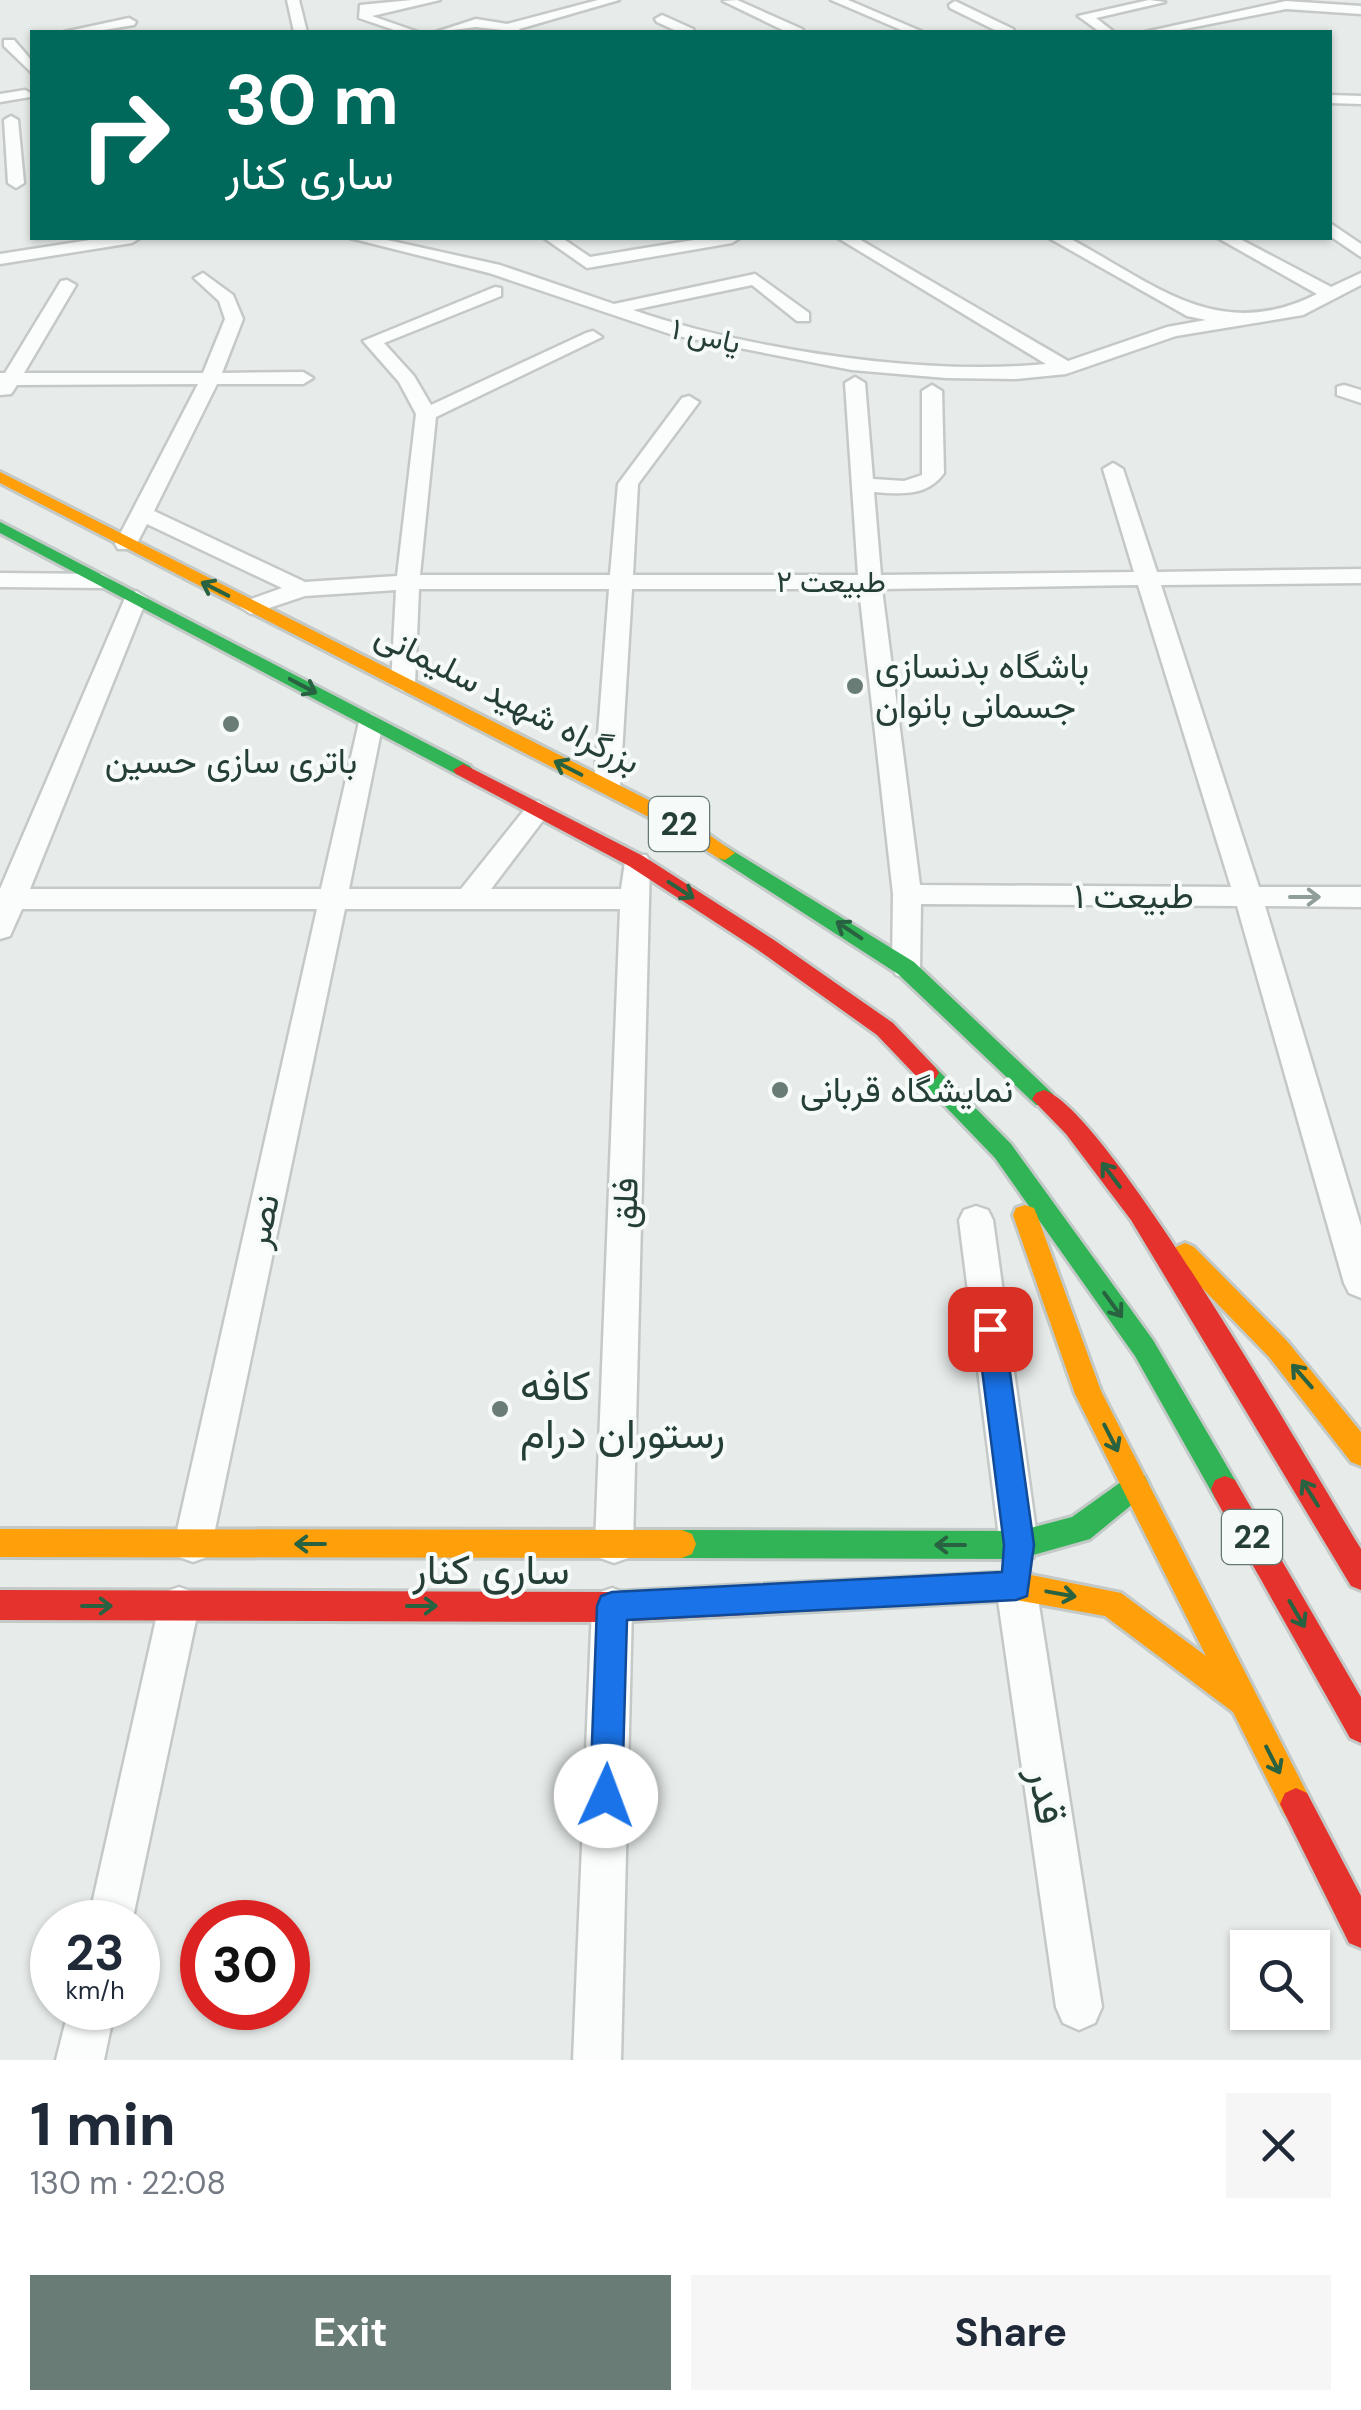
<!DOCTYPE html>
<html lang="en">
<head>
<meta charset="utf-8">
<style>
	:root { --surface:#fff; --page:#f6f6f7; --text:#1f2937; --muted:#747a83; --accent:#697c76 }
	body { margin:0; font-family:"DM Sans",Vazirmatn,sans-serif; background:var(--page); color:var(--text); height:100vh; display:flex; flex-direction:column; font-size:38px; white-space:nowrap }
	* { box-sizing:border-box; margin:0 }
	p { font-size:32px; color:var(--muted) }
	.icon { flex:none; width:55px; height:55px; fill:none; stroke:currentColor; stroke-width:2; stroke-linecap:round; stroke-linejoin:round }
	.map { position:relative; height:2060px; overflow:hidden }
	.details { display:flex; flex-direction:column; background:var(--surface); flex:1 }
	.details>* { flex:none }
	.banner { position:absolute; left:30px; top:30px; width:1302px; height:210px; border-radius:0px; box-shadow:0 2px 8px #0004; background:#00695c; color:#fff; overflow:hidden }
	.tools { position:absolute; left:1230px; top:1930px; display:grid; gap:20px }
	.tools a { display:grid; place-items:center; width:100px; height:100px; border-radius:0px; background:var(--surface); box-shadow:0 2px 8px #0004; font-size:50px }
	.speed { position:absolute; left:30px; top:1900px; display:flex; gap:20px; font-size:50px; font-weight:700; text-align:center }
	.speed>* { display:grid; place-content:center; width:130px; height:130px; border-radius:50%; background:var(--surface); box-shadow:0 2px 8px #0004; line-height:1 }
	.speed small { font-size:25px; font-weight:400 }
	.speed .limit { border:15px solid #d22; background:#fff; color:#111 }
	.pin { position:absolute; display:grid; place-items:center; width:85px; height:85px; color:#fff; margin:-42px; border-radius:20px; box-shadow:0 5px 15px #0006 }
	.me { position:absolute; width:110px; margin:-55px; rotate:2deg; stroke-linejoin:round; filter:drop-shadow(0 0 8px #0008) }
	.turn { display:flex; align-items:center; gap:35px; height:210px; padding:0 30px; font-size:45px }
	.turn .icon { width:130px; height:130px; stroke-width:2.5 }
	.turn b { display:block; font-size:70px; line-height:85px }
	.round { display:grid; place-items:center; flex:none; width:105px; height:105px; border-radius:0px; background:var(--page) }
	.headline { display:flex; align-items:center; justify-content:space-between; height:170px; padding:0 30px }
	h1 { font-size:60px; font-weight:700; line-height:75px }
	.primary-button { display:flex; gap:20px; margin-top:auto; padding:20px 30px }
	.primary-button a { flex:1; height:115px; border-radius:0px; background:var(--accent); color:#fff; font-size:40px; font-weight:700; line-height:115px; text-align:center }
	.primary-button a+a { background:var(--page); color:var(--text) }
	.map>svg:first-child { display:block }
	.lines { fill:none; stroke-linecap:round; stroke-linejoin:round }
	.street-casing { stroke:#c4c9c7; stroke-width:5 }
	.fast-casing { stroke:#c3c9c7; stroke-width:6 }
	.slow-casing { stroke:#c3c9c7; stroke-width:6 }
	.jam-casing { stroke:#c3c9c7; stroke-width:6 }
	.street { fill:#fbfcfc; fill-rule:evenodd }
	.fast { fill:#30b455; fill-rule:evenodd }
	.slow { fill:#ff9f0a; fill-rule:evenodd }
	.jam { fill:#e5322d; fill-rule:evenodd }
	.oneway { stroke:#286241 }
	.oneway2 { stroke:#909e9a }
	.route { fill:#1a73e8; stroke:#114b97; stroke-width:2.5 }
	.poi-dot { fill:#697c76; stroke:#f6faf8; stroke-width:4 }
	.labels { text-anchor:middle; stroke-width:8; stroke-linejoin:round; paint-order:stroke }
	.far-street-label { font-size:30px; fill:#253f38; stroke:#f6faf8 }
	.shield { fill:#f6faf8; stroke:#647772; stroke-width:2.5 }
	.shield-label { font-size:32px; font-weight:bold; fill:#253f38 }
	.poi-label { font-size:35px; fill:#253f38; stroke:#f6faf8; text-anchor:start }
	.street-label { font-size:35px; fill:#253f38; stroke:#f6faf8 }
	.near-poi-label { font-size:42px; fill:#253f38; stroke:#f6faf8; text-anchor:start }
	.near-street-label { font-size:42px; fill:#253f38; stroke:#f6faf8 }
</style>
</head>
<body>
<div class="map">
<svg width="1361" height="2060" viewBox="0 0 1361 2060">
	<rect width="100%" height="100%" fill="#e7ecea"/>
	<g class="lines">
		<defs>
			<g id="street">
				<path d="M287,0H299L307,32H294Z"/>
				<path d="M412,0H440L372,16L418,32H400L359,18L360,5Z"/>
				<path d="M598,0H619L519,29L521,32L476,27L436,32L476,19L507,24Z"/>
				<path d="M737,0L802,29L804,32H787L723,1Z"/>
				<path d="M831,0H848L923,32H906Z"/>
				<path d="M1149,0L1165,2L1096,18L1114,32H1100L1078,16Z"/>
				<path d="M955,1L1013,29L1015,32H999L950,8L949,5Z"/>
				<path d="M1286,1L1361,6V14L1286,9L1169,32H1145Z"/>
				<path d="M662,15L693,29L695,32H679L657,22L655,19Z"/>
				<path d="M129,18L136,22L134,25L91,32H64Z"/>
				<path d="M4,40H14L32,61V73L4,46Z"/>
				<path d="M25,90L32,94L30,97L0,102V94Z"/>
				<path d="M1330,95L1361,96V104L1330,103Z"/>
				<path d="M11,116L18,120L24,183L16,188L8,183L4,120Z"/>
				<path d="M1330,223L1361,244V257L1330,236Z"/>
				<path d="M103,238H140L132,243L0,264V254Z"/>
				<path d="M350,238H378L500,265L614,304L755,274L809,313V321H797L752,285L633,310C750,350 923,376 1046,364L838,238H857L1068,361L1167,327L1206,320L1187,316L1049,238H1069C1155,284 1218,344 1317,294L1218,238H1238L1331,287L1361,273V285L1303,315L1176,336L1066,374L1015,379L946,378L852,370L673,335L489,273Z"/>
				<path d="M544,238H562L590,257L706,238H740L732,243L587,268Z"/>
				<path d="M203,273L233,295L243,319L222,373L303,372L313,378L303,384H217L154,511L305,582L397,576L416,414L399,382L363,341L495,287L501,288V296L384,343L414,376L431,405L586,333L593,331L602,337L436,417L420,575H610L618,484L682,398L689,396L699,402L638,484L633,575H858L845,383L855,377L865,383L873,479L904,481L922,475V391L932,385L942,391L944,473C927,497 900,494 874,492L881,575L1134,572L1103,469L1113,463L1123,469L1157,572L1361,569V583L1161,585L1259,887H1361V907L1265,906L1361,1226V1298L1349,1293L1344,1283L1237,906L921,904L920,968L916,975L906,978L896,975L892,968L893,894L859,589H632L620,787L607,795L594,787L609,589H419L415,684L403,691L391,684L396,590L305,596L251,614L240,607L243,602L282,588L147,524L134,549H118L115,544L198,384L17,385L11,394L0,395V373H5L61,281L67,280L76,285L24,373H203L225,319L219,301L194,278ZM1138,585L1231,887L920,885L882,589Z"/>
				<path d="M1344,385L1361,390V403L1337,395V387Z"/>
				<path d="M0,573L102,574L113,581L102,588L0,587Z"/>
				<path d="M136,591L147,598L30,889H321L359,722L371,714L383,722L349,889H461L529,804L538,801L551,810L491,889H621L626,855H646L650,861L633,1545L628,1558L614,1563L600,1558L595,1545L620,909H345L212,1544L207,1557L193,1562L179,1557L174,1544L317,909H22L10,936L0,939V889L125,598Z"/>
				<path d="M976,1206L988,1210L993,1220L1038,1545L1033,1558L1019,1563L1005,1558L1000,1545L959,1220L964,1210Z"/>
				<path d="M1016,1567L1030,1572L1036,1586L1102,2007L1095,2023L1079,2030L1063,2023L1056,2007L996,1586L1002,1572Z"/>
				<path d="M179,1587L193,1592L199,1606L132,1922H88L159,1606L165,1592Z"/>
				<path d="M612,1588L626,1593L632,1607L621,2060H573L592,1607L598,1593Z"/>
				<path d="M69,2008H115L104,2060H56Z"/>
			</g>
			<g id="fast">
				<path d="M0,522L470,766L473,770L463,776L456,774L0,533Z"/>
				<path d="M725,846L914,962L1052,1093L1056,1099L1052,1105H1036L898,974L718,858L715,853Z"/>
				<path d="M927,1064L935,1067L1011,1144L1153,1340L1235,1480L1239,1489L1235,1498L1225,1502L1215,1498L1135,1356L995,1158L919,1079L915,1073L919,1067Z"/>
				<path d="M1135,1472L1145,1476L1149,1485L1145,1494L1090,1539L1019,1559L682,1558L672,1554L668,1544L672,1534L682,1530L1019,1531L1072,1517Z"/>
			</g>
			<g id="slow">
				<path d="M0,472L688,820L735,853L725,860L718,858L674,830L0,483Z"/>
				<path d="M1025,1205L1034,1208L1037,1215L1101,1391L1307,1793L1312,1804L1307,1815L1296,1820L1285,1815L1233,1712L1105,1616L1016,1600L746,1615L736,1610L731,1600L736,1590L746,1585L1016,1572L1121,1593L1206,1656L1075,1394L1013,1215L1016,1208Z"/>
				<path d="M1185,1243L1194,1247L1287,1341L1361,1432V1466L1351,1462L1269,1357L1176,1261L1172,1254L1176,1247Z"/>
				<path d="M0,1529L682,1530L692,1534L696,1544L692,1554L682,1558L0,1557Z"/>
			</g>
			<g id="jam">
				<path d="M463,764L643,856L774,940L893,1023L935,1067L939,1073L935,1079H919L877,1035L758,950L629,866L456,774L453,770Z"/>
				<path d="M1044,1090C1108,1110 1314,1473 1361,1549V1590L1351,1586L1131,1220L1066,1134L1032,1099L1036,1093Z"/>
				<path d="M1225,1476L1235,1480L1361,1697V1743L1350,1738L1215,1498L1211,1489L1215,1480Z"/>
				<path d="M746,1585L756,1590L761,1600L756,1610L746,1615L612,1622L0,1620V1590L612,1592Z"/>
				<path d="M1296,1788L1307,1793L1361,1896V1948L1349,1943L1280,1804L1285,1793Z"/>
			</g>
		</defs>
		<use href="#street" class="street-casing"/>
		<use href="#fast" class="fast-casing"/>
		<use href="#slow" class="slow-casing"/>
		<use href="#jam" class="jam-casing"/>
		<use href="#street" class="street"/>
		<use href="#fast" class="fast"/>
		<use href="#slow" class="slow"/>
		<use href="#jam" class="jam"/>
	</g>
	<defs><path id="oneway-shaft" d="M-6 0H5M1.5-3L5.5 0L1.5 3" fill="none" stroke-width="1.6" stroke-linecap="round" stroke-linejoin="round" transform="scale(2.5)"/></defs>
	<g class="oneway">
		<use href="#oneway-shaft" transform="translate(215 589) rotate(-153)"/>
		<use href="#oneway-shaft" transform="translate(303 686) rotate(28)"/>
		<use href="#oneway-shaft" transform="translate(568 768) rotate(-153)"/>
		<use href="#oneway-shaft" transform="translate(681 890) rotate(33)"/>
		<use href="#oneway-shaft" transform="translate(849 930) rotate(-146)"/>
		<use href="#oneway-shaft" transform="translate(1111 1175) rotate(-127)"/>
		<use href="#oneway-shaft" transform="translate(1113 1305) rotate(54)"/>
		<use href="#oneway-shaft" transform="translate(1302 1376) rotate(-131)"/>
		<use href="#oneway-shaft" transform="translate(1111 1438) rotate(63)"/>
		<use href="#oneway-shaft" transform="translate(1310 1493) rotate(-122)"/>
		<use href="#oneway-shaft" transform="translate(310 1544) rotate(-180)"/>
		<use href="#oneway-shaft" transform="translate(950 1545) rotate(-180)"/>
		<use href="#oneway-shaft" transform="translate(1061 1594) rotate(10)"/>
		<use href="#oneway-shaft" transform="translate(97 1606)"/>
		<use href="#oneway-shaft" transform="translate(422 1606)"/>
		<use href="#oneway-shaft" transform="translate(1297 1614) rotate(60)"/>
		<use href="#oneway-shaft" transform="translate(1273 1760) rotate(63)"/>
	</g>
	<use class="oneway2" href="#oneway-shaft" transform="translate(1305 897)"/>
	<path class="route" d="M990,1317L1000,1321L1004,1329L1034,1545L1027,1596L1016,1600L627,1620L622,1796L617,1807L606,1812L595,1807L590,1796L597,1606L601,1596L612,1592L1002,1572L1004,1545L977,1329L981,1321Z"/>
	<g class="poi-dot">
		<circle cx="855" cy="686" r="10"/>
		<circle cx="231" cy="724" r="10"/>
		<circle cx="780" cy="1090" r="10"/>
		<circle cx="500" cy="1409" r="10"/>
	</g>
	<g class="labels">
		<g class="far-street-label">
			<text transform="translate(706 336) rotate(13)" y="10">یاس ۱</text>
			<text x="831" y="592">طبیعت ۲</text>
		</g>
		<g class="shield">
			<rect x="649" y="797" width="60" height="54" rx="8"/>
			<rect x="1222" y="1510" width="60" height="54" rx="8"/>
		</g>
		<g class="shield-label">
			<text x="679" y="835">22</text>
			<text x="1252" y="1548">22</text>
		</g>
		<g class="poi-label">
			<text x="875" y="678">باشگاه بدنسازی<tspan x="875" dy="40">جسمانی بانوان</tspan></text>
			<text x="231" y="773" text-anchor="middle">باتری سازی حسین</text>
			<text x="800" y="1102">نمایشگاه قربانی</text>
		</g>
		<g class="street-label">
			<text transform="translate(508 698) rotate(27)" y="12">بزرگراه شهید سلیمانی</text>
			<text x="1134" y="908">طبیعت ۱</text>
			<text transform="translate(625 1203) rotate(-88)" y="12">فلق</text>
			<text transform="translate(262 1221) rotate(-78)" y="12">نصر</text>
		</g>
		<g class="near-poi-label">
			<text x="520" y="1400">کافه<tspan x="520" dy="48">رستوران درام</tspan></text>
		</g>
		<g class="near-street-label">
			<text x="491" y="1584">ساری کنار</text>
			<text transform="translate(1048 1796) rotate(81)" y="15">قدر</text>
		</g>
	</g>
</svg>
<div class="tools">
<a><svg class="icon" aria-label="search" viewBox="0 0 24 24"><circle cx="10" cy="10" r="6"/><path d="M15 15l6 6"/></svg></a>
</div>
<div class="speed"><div>23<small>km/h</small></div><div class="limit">30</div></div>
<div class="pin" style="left:990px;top:1329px;background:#d93025"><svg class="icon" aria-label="arrive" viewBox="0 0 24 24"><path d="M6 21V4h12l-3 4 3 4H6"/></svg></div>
<svg class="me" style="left:606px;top:1796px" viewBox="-20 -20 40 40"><circle r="19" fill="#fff"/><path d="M0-13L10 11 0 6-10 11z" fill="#1a73e8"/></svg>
<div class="banner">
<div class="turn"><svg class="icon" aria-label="right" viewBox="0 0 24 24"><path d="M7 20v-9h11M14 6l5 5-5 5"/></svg><div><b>30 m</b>ساری کنار</div></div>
</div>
</div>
<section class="details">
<div class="headline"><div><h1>1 min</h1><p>130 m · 22:08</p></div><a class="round"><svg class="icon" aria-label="close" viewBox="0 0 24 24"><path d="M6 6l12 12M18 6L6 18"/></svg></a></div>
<div class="primary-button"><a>Exit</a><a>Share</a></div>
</section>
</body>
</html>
